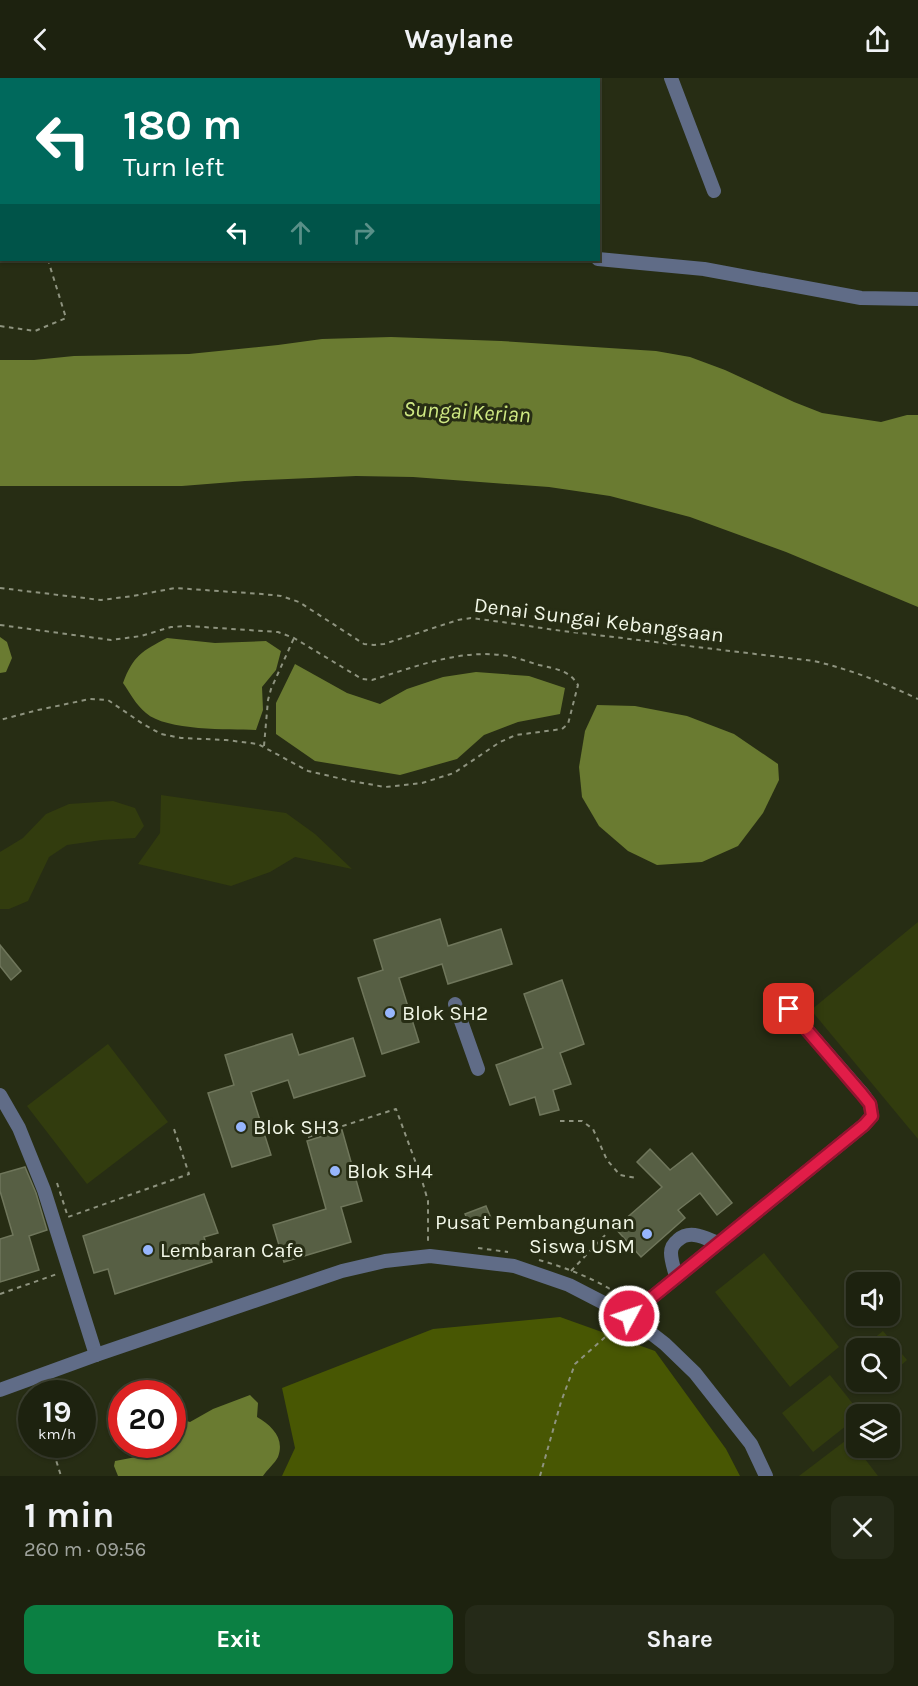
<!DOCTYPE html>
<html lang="en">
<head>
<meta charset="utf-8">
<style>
	:root { --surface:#1d220f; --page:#252a18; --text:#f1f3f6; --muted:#a0a49e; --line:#3b3f2f; --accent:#0b8043 }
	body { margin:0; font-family:Karla,sans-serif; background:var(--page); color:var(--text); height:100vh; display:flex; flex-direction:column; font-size:22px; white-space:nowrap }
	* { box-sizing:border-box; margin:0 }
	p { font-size:20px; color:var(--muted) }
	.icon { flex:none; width:33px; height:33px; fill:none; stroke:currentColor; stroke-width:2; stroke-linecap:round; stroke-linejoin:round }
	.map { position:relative; height:1398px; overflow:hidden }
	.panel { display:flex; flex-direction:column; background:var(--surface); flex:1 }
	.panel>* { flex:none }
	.guide { position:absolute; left:0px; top:0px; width:600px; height:183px; box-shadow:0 2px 4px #0004,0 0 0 2px var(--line); background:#00695c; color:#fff; overflow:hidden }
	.tools { position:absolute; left:846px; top:1194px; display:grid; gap:12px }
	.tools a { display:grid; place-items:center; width:54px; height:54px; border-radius:12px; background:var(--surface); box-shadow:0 2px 4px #0004,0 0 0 2px var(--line); font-size:30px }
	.speed { position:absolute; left:18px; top:1302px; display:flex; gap:12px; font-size:30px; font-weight:700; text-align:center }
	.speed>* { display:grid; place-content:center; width:78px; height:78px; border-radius:50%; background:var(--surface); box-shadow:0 2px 4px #0004,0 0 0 2px var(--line); line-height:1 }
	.speed small { font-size:15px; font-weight:400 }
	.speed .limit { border:9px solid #d22; background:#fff; color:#111 }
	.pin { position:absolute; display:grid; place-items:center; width:51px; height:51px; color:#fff; margin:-26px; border-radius:12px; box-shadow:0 3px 9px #0006 }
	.me { position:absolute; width:66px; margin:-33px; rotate:50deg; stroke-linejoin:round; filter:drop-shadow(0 0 4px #0008) }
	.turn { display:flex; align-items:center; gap:21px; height:126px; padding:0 24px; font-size:27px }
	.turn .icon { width:78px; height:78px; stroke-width:2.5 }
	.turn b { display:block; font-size:42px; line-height:51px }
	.lanes { display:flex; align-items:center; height:57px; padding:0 24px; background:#0003; justify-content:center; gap:30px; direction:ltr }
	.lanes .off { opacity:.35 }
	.round { display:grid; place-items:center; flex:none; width:63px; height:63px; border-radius:12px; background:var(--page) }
	.head { display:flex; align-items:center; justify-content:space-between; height:102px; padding:0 24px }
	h1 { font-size:36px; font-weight:700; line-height:45px }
	.button { display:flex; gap:12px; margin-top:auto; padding:12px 24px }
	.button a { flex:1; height:69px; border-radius:12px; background:var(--accent); color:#fff; font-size:24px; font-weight:700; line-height:69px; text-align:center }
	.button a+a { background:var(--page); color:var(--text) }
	header { display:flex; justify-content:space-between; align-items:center; height:78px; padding:0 24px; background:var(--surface); font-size:27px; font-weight:700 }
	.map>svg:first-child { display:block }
	.green { fill:#323c0e }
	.forest { fill:#485703 }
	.water { fill:#6a7b31 }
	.building { fill:#575f44; stroke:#6f765b; stroke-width:1.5 }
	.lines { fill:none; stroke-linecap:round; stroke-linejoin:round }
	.path { stroke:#8e937f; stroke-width:2; stroke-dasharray:4.5 4.5; stroke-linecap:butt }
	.minor { stroke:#606c87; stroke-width:14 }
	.route-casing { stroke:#92132f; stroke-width:15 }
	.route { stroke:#e11d48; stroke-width:10 }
	.poi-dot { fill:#97b6fd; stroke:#272d14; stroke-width:2 }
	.labels { text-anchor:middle; stroke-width:6; stroke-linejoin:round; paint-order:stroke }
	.street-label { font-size:21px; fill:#f2f7e7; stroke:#272d14 }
	.poi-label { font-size:21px; fill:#f2f7e7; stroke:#272d14; text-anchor:start }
	.water-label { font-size:22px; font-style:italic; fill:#cfe983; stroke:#272d14 }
</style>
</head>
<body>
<header><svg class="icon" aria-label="back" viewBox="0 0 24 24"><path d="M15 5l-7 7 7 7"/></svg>Waylane<svg class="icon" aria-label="share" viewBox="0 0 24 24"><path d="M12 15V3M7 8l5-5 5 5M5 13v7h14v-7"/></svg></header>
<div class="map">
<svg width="918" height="1398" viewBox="0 0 918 1398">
	<rect width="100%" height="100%" fill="#272d14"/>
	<g class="green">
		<path d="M161,717L286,735L315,756L352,791L295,779L270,794L231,808L138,786L160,755Z"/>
		<path d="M113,723L135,730L144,748L135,760L102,762L67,767L49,779L28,823L9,831H0V774L23,760L46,736L69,726Z"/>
		<path d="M918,844V1061L811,932Z"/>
		<path d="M108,966L168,1044L87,1106L27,1028Z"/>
		<path d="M764,1175L839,1269L790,1309L715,1214Z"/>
		<path d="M883,1253L907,1282L890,1297V1270H862Z"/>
		<path d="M830,1297L861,1336H856V1340L813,1374L782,1335Z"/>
		<path d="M849,1360L878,1398H799Z"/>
	</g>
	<path class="forest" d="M560,1239L655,1273L726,1371L740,1398H282L295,1370L282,1310L433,1251Z"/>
	<g class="water">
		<path d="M391,259L501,263L656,273L690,279L725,292L794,324L822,335L881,344L907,337H918V529L786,474L690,439L610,418L549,409L413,399L356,398L245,403L182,408H0V282H34L74,278L189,276L278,267L322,261Z"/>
		<path d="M0,559L7,564L12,580L6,594L0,595Z"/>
		<path d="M167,560L215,565L266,563L281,573L276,592L262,609L263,632L256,652C229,651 166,653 146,635C136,627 130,615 123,605C133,578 142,573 167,560Z"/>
		<path d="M295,586L347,615L380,626L407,611L443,599L476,594L529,598L565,610L560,636L518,644L484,657L457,681L400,697L315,683L276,656V625Z"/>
		<path d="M597,627L635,628L687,638L734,656L778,686L779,702L763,735L738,768L702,784L657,787L628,773L599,748L582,719L579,689L585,653Z"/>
		<path d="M250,1317L258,1325L257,1339C272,1348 285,1360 278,1379C275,1385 267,1392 263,1398H118L114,1388L115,1383L136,1379L143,1367L172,1366L173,1346L180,1341L190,1344L213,1331Z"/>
	</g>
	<g class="building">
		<path d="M440,841L448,868L501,851L512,886L448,906L442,886L399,900L419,964L382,976L358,900L383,892L374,862Z"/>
		<path d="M0,867L21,893L11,902L0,888Z"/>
		<path d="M562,902L584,966L560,975L571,1006L553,1012L559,1032L540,1037L535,1019L510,1027L496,987L543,970L524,916Z"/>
		<path d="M292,956L299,977L353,960L365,998L294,1020L288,1002L251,1014L271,1077L232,1089L208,1015L234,1007L225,977Z"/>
		<path d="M342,1052L362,1123L341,1129L351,1164L284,1184L273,1147L326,1131L307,1063Z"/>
		<path d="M650,1071L670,1092L692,1075L732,1125L717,1137L700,1115L678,1132L685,1140L641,1179L615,1150L662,1109L637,1084Z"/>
		<path d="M25,1089L36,1115L47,1152L29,1158L39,1192L0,1204V1161L13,1157L0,1113V1096Z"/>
		<path d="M204,1116L218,1155L204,1159L212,1184L115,1216L108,1191L94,1195L83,1158Z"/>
		<path d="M486,1128L491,1140L470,1148L465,1136Z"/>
	</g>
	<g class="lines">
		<g class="path">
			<path d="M59,0V2"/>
			<path d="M136,0L137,2"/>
			<path d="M201,0V2"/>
			<path d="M261,0V2"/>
			<path d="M330,0V2"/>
			<path d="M0,248L35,253L66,240L48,182"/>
			<path d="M0,510L101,522L133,518L175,510L262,516L281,518L299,524L364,566L374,567L384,566L458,542L471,540L502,544L555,552L814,583C852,592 882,604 918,621"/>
			<path d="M0,547L111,562L141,558L171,549L188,548L278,554L294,560L362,601L372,602C415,589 461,570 508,578C518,580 529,584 539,587C556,591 569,592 578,607L568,646L562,651L516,657L500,664L454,695L422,705L385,709L351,703L308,693L258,666L226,662L181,660L161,656L143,646L108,622L90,621L38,632L0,642"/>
			<path d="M264,668L268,622L271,611L294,560"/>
			<path d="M560,1043H582L593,1051L607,1082L620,1097L636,1100"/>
			<path d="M308,1059L396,1031L421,1099L428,1123V1166"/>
			<path d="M57,1105L68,1139L189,1096L174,1051"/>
			<path d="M478,1170L508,1174"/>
			<path d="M539,1182C571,1191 602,1204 629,1223"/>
			<path d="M571,1193L608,1154"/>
			<path d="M0,1216L57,1196"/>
			<path d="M649,1236L663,1247"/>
			<path d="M51,1366L61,1398"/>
			<path d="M540,1398L561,1324L575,1286L620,1246"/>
		</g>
		<g class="minor">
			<path d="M671,0L714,113"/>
			<path d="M402,2L406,0"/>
			<path d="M0,128L2,129"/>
			<path d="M598,181L704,191L861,220L918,221"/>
			<path d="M455,926L478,991"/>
			<path d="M0,1017L19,1050L44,1112L96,1277"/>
			<path d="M676,1198C674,1191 671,1182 671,1175C671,1170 674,1165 678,1162C690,1151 705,1160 718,1165"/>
			<path d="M629,1238L864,1047L872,1038L870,1026L863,1016L789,931"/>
			<path d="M0,1312L96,1277L342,1193L385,1183L430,1178L514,1188L569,1207L629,1238L665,1266L695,1295L751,1366L766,1398"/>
		</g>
	</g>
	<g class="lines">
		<defs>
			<path id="route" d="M629,1238L864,1047L872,1038L870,1026L862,1016L789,931"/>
		</defs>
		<use href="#route" class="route-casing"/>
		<use href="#route" class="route"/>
	</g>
	<g class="poi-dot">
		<circle cx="390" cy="935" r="6"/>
		<circle cx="241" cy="1049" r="6"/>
		<circle cx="335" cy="1093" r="6"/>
		<circle cx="647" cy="1156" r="6"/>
		<circle cx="148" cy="1172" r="6"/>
	</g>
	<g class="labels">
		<g class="street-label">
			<text transform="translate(599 542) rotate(7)" y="7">Denai Sungai Kebangsaan</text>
		</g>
		<g class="poi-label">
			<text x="402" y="942">Blok SH2</text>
			<text x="253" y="1056">Blok SH3</text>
			<text x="347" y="1100">Blok SH4</text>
			<text x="635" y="1151" text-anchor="end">Pusat Pembangunan<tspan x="635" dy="24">Siswa USM</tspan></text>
			<text x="160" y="1179">Lembaran Cafe</text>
		</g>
		<g class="water-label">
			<text transform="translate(467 333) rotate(3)" y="8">Sungai Kerian</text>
		</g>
	</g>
</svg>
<div class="tools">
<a><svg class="icon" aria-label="sound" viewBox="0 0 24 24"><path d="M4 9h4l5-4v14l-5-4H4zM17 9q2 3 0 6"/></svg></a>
<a><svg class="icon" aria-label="search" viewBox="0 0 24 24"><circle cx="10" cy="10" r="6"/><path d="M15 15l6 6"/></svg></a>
<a><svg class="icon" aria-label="layers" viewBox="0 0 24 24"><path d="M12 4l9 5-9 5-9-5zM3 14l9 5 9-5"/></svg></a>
</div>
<div class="speed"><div>19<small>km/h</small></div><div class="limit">20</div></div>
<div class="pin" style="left:789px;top:931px;background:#d93025"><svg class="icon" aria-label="arrive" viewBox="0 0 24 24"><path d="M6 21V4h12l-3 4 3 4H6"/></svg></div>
<svg class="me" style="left:629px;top:1238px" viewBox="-20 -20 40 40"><circle r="17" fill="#e11d48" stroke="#fff" stroke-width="3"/><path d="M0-11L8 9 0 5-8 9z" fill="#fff"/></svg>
<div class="guide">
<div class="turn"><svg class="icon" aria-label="left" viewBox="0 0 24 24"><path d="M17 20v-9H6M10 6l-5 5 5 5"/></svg><div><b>180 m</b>Turn left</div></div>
<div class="lanes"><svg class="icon" aria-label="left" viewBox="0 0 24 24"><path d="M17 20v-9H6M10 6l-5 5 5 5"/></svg><svg class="icon off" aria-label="ahead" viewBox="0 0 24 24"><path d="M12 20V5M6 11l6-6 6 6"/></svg><svg class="icon off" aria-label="right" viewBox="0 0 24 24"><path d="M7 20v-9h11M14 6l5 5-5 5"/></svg></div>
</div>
</div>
<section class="panel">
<div class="head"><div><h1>1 min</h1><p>260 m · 09:56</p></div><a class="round"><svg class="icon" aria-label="close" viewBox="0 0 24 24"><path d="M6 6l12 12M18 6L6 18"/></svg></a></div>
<div class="button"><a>Exit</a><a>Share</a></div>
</section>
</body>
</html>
